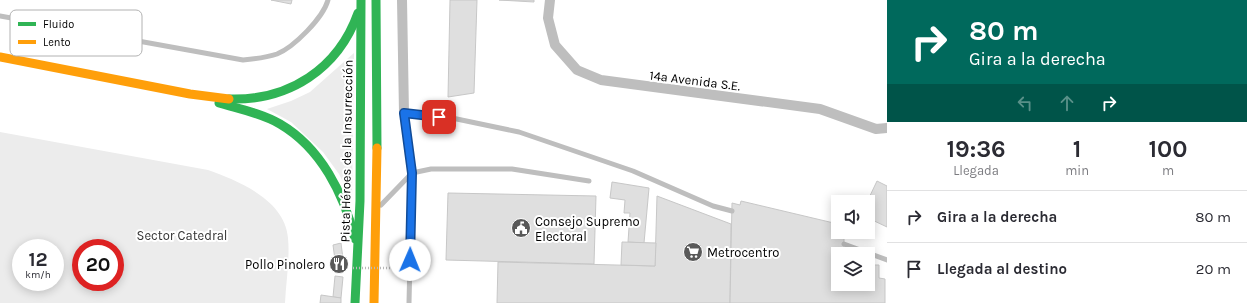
<!DOCTYPE html>
<html lang="es">
<head>
<meta charset="utf-8">
<style>
	:root { --surface:#fff; --page:#f2f2f3; --text:#2b2b33; --muted:#7c7c81; --line:#e1e1e2 }
	body { margin:0; font-family:Karla,sans-serif; background:var(--page); color:var(--text); height:100vh; display:flex; flex-direction:column; font-size:15px; white-space:nowrap }
	* { box-sizing:border-box; margin:0 }
	p { font-size:13px; color:var(--muted) }
	.icon { flex:none; width:22px; height:22px; fill:none; stroke:currentColor; stroke-width:2; stroke-linecap:round; stroke-linejoin:round }
	.map { position:relative; flex:1; overflow:hidden }
	.panel { display:flex; flex-direction:column; background:var(--surface); width:360px }
	.panel>* { flex:none }
	.guide { background:#00695c; color:#fff; overflow:hidden }
	.buttons { position:absolute; left:831px; top:195px; display:grid; gap:8px }
	.buttons a { display:grid; place-items:center; width:44px; height:44px; border-radius:0px; background:var(--surface); box-shadow:0 2px 10px #0003; font-size:20px }
	.speed { position:absolute; left:12px; top:239px; display:flex; gap:8px; font-size:20px; font-weight:700; text-align:center }
	.speed>* { display:grid; place-content:center; width:52px; height:52px; border-radius:50%; background:var(--surface); box-shadow:0 2px 10px #0003; line-height:1 }
	.speed small { font-size:10px; font-weight:400 }
	.speed .limit { border:6px solid #d22; background:#fff; color:#111 }
	.pin { position:absolute; display:grid; place-items:center; width:34px; height:34px; color:#fff; margin:-17px; border-radius:8px; box-shadow:0 2px 6px #0006 }
	.me { position:absolute; width:44px; margin:-22px; rotate:1deg; stroke-linejoin:round; filter:drop-shadow(0 0 3px #0008) }
	.turn { display:flex; align-items:center; gap:14px; height:84px; padding:0 16px; font-size:18px }
	.turn .icon { width:52px; height:52px; stroke-width:2.5 }
	.turn b { display:block; font-size:28px; line-height:34px }
	.lanes { display:flex; align-items:center; height:38px; padding:0 16px; background:#0003; justify-content:center; gap:20px; direction:ltr }
	.lanes .off { opacity:.35 }
	.eta { display:flex; justify-content:space-evenly; align-items:center; height:68px; text-align:center }
	.eta b { font-size:24px; font-weight:700; line-height:28px }
	ul { padding:0; list-style:none }
	li { display:flex; align-items:center; gap:12px; height:52px; padding:0 16px; border-top:1px solid var(--line) }
	li div { flex:1 }
	li b { display:block; font-size:15px }
	li em { font-style:normal }
	main { display:flex; flex:1; min-height:0 }
	.map>svg:first-child { display:block }
	.green { fill:#ececec; fill-rule:evenodd }
	.building { fill:#dfdfdf; stroke:#c7c7c7 }
	.lines { fill:none; stroke-linecap:round; stroke-linejoin:round }
	.path { stroke:#b9b9b9; stroke-width:2.5; stroke-dasharray:1 2; stroke-linecap:butt }
	.lane { stroke:#bebebe; stroke-width:5 }
	.street { stroke:#bebebe; stroke-width:10 }
	.fast { stroke:#30b455; stroke-width:9 }
	.slow { stroke:#ff9f0a; stroke-width:9 }
	.path-bridge { stroke:#b9b9b9; stroke-width:2.5; stroke-dasharray:1 2; stroke-linecap:butt }
	.route-casing { stroke:#114b97; stroke-width:10 }
	.route { stroke:#1a73e8; stroke-width:7 }
	.labels { text-anchor:middle; stroke-width:4; stroke-linejoin:round; paint-order:stroke }
	.street-label { font-size:13px; fill:#000; stroke:#fff }
	.poi-label { font-size:13px; fill:#000; stroke:#fff; text-anchor:start }
	.park-label { font-size:13px; fill:#333; stroke:#fff }
	.key { fill:#fff; stroke:#b2b2b2; stroke-width:1 }
	.key-label { font-size:11px; fill:#000 }
</style>
</head>
<body>
<main>
<div class="map">
<svg width="887" height="303" viewBox="0 0 887 303">
	<rect width="100%" height="100%" fill="#fff"/>
	<g class="green">
		<path d="M354,53L352,199L339,174L323,152L291,122L267,109L291,101L310,92Z"/>
		<path d="M0,132L208,170C239,181 285,200 288,238C290,259 286,282 285,303H0ZM21,248H55V282H21ZM81,248H115V282H81Z"/>
	</g>
	<g class="building">
		<path d="M271,0H292L291,4Z"/>
		<path d="M450,0H477L474,93L448,97Z"/>
		<path d="M499,0H534V2Z"/>
		<path d="M877,181L887,186V227L868,218L867,202Z"/>
		<path d="M612,182L649,188L644,243L628,242L630,213H624L625,200L610,198Z"/>
		<path d="M448,193L596,196L594,264L446,260Z"/>
		<path d="M657,196L731,224L730,303H497L498,262L655,266Z"/>
		<path d="M741,201L838,224V232H844V254H838V284H868V265H879V278L885,279V303H730L732,203L740,205Z"/>
		<path d="M622,242L656,243L655,266L621,265Z"/>
		<path d="M341,243L343,259L335,260L333,245Z"/>
		<path d="M343,259L344,268L336,269L335,260Z"/>
		<path d="M335,276L343,277L341,298L333,297Z"/>
		<path d="M321,295L341,298V303H320Z"/>
	</g>
	<g class="lines">
		<path class="path" d="M391,253L403,251"/>
		<g class="lane">
			<path d="M0,16L243,60C254,59 265,58 277,54C294,47 323,18 328,0"/>
			<path d="M381,205L412,173L431,169H512L589,181"/>
			<path d="M844,244L887,260"/>
			<path d="M409,303L412,173L404,113L452,118L519,132L633,171L713,206L732,211"/>
		</g>
		<g class="street">
			<path d="M402,0L404,113"/>
			<path d="M550,0L548,18L555,45L577,70L601,80L820,109L876,129L887,128"/>
		</g>
		<g class="fast">
			<path d="M376,0L377,148"/>
			<path d="M229,99C289,101 338,69 358,13"/>
			<path d="M219,103C239,109 261,113 280,124C321,148 344,194 355,239"/>
			<path d="M355,303L360,201L361,0"/>
		</g>
		<g class="slow">
			<path d="M0,57L190,94L229,99"/>
			<path d="M374,303L377,148"/>
		</g>
		<path class="path-bridge" d="M353,268H405"/>
	</g>
	<g class="lines">
		<defs>
			<path id="route" d="M410,260L412,173L404,113L439,117"/>
		</defs>
		<use href="#route" class="route-casing"/>
		<use href="#route" class="route"/>
	</g>
	<defs>
		<symbol id="civic-disc" viewBox="-11 -11 22 22"><circle r="9.5" fill="#595959" stroke="#fff"/><path d="M-.6-6.5H3V-4.5H.6V-3L4-1V1h2V6H-6V1h2V-1L-.6-3ZM-1.2 2.5V6h2.4V2.5Z" fill="#fff"/></symbol>
		<symbol id="supermarket-disc" viewBox="-11 -11 22 22"><circle r="9.5" fill="#595959" stroke="#fff"/><path d="M-6-5.5h2.5l.6 2H6L4.5 2H-2.5L-4.4-4H-6ZM-1.5 3.2a1.3 1.3 0 1 0 .1 0ZM3 3.2a1.3 1.3 0 1 0 .1 0Z" fill="#fff"/></symbol>
		<symbol id="restaurant-disc" viewBox="-11 -11 22 22"><circle r="9.5" fill="#595959" stroke="#fff"/><path d="M-5-6h1v4h1v-4h1v4h1v-4h1v5L-1.5 .5V6h-2V.5L-5-1ZM5-6V6H3V1.5H1.5Q1.5-4 5-6Z" fill="#fff"/></symbol>
	</defs>
	<g fill-rule="evenodd">
		<use href="#civic-disc" x="510" y="217" width="22" height="22"/>
		<use href="#supermarket-disc" x="682" y="241" width="22" height="22"/>
		<use href="#restaurant-disc" x="328" y="253" width="22" height="22"/>
	</g>
	<g class="labels">
		<g class="street-label">
			<text transform="translate(695 80) rotate(7)" y="5">14a Avenida S.E.</text>
			<text transform="translate(346 151) rotate(-89)" y="5">Pista Héroes de la Insurrección</text>
		</g>
		<g class="poi-label">
			<text x="535" y="226">Consejo Supremo<tspan x="535" dy="15">Electoral</tspan></text>
			<text x="707" y="257">Metrocentro</text>
			<text x="325" y="269" text-anchor="end">Pollo Pinolero</text>
		</g>
		<g class="park-label">
			<text x="182" y="240">Sector Catedral</text>
		</g>
	</g>
	<rect x="10" y="10" width="132" height="46" rx="6" class="key"/>
	<rect x="18" y="22" width="18" height="4" fill="#30b455"/>
	<rect x="18" y="40" width="18" height="4" fill="#ff9f0a"/>
	<g class="key-label">
		<text x="43" y="28">Fluido</text>
		<text x="43" y="46">Lento</text>
	</g>
</svg>
<div class="buttons">
<a><svg class="icon" aria-label="sound" viewBox="0 0 24 24"><path d="M4 9h4l5-4v14l-5-4H4zM17 9q2 3 0 6"/></svg></a>
<a><svg class="icon" aria-label="layers" viewBox="0 0 24 24"><path d="M12 4l9 5-9 5-9-5zM3 14l9 5 9-5"/></svg></a>
</div>
<div class="speed"><div>12<small>km/h</small></div><div class="limit">20</div></div>
<div class="pin" style="left:439px;top:117px;background:#d93025"><svg class="icon" aria-label="arrive" viewBox="0 0 24 24"><path d="M6 21V4h12l-3 4 3 4H6"/></svg></div>
<svg class="me" style="left:410px;top:260px" viewBox="-20 -20 40 40"><circle r="19" fill="#fff"/><path d="M0-13L10 11 0 6-10 11z" fill="#1a73e8"/></svg>
</div>
<section class="panel">
<div class="guide">
<div class="turn"><svg class="icon" aria-label="right" viewBox="0 0 24 24"><path d="M7 20v-9h11M14 6l5 5-5 5"/></svg><div><b>80 m</b>Gira a la derecha</div></div>
<div class="lanes"><svg class="icon off" aria-label="left" viewBox="0 0 24 24"><path d="M17 20v-9H6M10 6l-5 5 5 5"/></svg><svg class="icon off" aria-label="ahead" viewBox="0 0 24 24"><path d="M12 20V5M6 11l6-6 6 6"/></svg><svg class="icon" aria-label="right" viewBox="0 0 24 24"><path d="M7 20v-9h11M14 6l5 5-5 5"/></svg></div>
</div>
<div class="eta">
<div><b>19:36</b><p>Llegada</p></div>
<div><b>1</b><p>min</p></div>
<div><b>100</b><p>m</p></div>
</div>
<ul>
<li><svg class="icon" aria-label="right" viewBox="0 0 24 24"><path d="M7 20v-9h11M14 6l5 5-5 5"/></svg><div><b>Gira a la derecha</b></div><em>80 m</em></li>
<li><svg class="icon" aria-label="arrive" viewBox="0 0 24 24"><path d="M6 21V4h12l-3 4 3 4H6"/></svg><div><b>Llegada al destino</b></div><em>20 m</em></li>
</ul>
</section>
</main>
</body>
</html>
